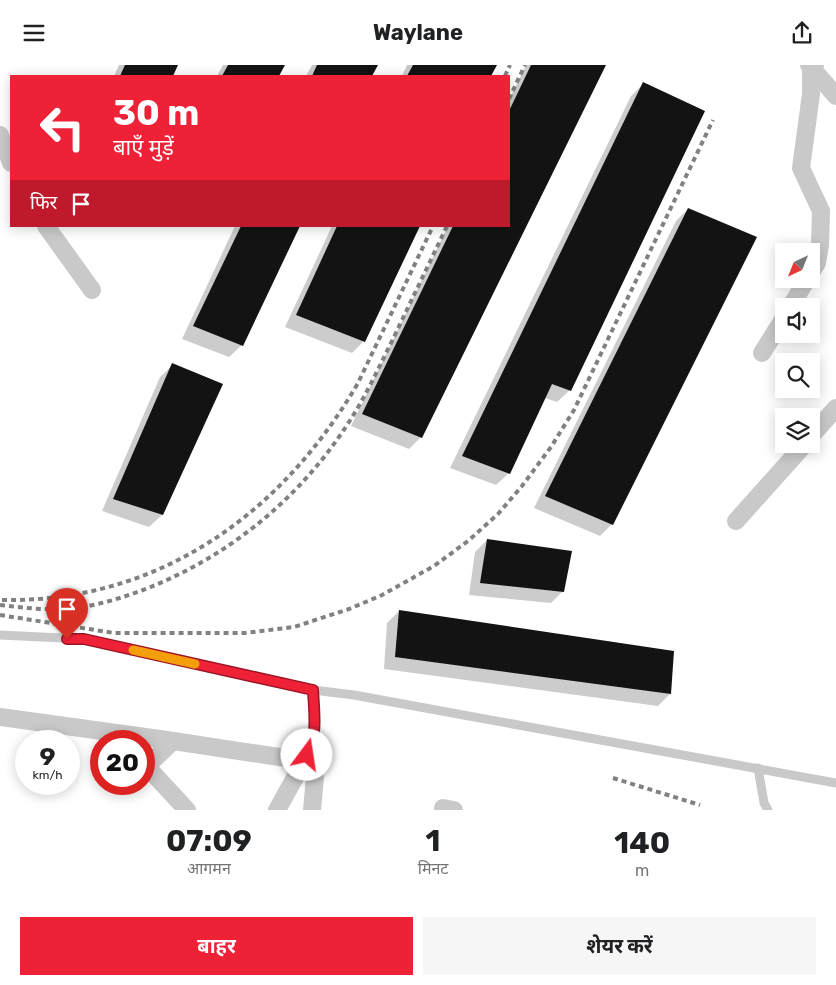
<!DOCTYPE html>
<html lang="hi">
<head>
<meta charset="utf-8">
<style>
	:root { --surface:#fff; --page:#f6f6f6; --text:#202124; --muted:#757577; --accent:#ef2137 }
	body { margin:0; font-family:Rubik,"Noto Sans Devanagari",sans-serif; background:var(--page); color:var(--text); height:100vh; display:flex; flex-direction:column; font-size:19px; white-space:nowrap }
	* { box-sizing:border-box; margin:0 }
	p { font-size:16px; color:var(--muted) }
	.icon { flex:none; width:28px; height:28px; fill:none; stroke:currentColor; stroke-width:2; stroke-linecap:round; stroke-linejoin:round }
	.map { position:relative; height:745px; overflow:hidden }
	.side { display:flex; flex-direction:column; background:var(--surface); flex:1 }
	.side>* { flex:none }
	.top-card { position:absolute; left:10px; top:10px; width:500px; height:152px; border-radius:0px; box-shadow:0 2px 12px #0003; background:#ef2137; color:#fff; overflow:hidden }
	.needle { width:32px; rotate:223deg }
	.buttons { position:absolute; left:775px; top:178px; display:grid; gap:10px }
	.buttons a { display:grid; place-items:center; width:45px; height:45px; border-radius:0px; background:var(--surface); box-shadow:0 2px 12px #0003; font-size:25px }
	.speed { position:absolute; left:15px; top:665px; display:flex; gap:10px; font-size:25px; font-weight:700; text-align:center }
	.speed>* { display:grid; place-content:center; width:65px; height:65px; border-radius:50%; background:var(--surface); box-shadow:0 2px 12px #0003; line-height:1 }
	.speed small { font-size:12px; font-weight:400 }
	.speed .limit { border:8px solid #d22; background:#fff; color:#111 }
	.pin { position:absolute; display:grid; place-items:center; width:42px; height:42px; color:#fff; margin:-51px -21px; border-radius:50% 50% 50% 0; rotate:-45deg; box-shadow:0 0 5px #0007 }
	.pin .icon { rotate:45deg }
	.me { position:absolute; width:55px; margin:-28px; rotate:14deg; stroke-linejoin:round; filter:drop-shadow(0 0 4px #0008) }
	.turn { display:flex; align-items:center; gap:18px; height:105px; padding:0 20px; font-size:22px }
	.turn .icon { width:65px; height:65px; stroke-width:2.5 }
	.turn b { display:block; font-size:35px; line-height:42px }
	.then { display:flex; align-items:center; height:48px; padding:0 20px; background:#0003; gap:10px; font-size:19px }
	.eta { display:flex; justify-content:space-evenly; align-items:center; height:85px; text-align:center }
	.eta b { font-size:30px; font-weight:700; line-height:35px }
	.cta { display:flex; gap:10px; margin-top:auto; padding:10px 20px }
	.cta a { flex:1; height:58px; border-radius:0px; background:var(--accent); color:#fff; font-size:20px; font-weight:700; line-height:58px; text-align:center }
	.cta a+a { background:var(--page); color:var(--text) }
	header { display:flex; justify-content:space-between; align-items:center; height:65px; padding:0 20px; background:var(--surface); font-size:22px; font-weight:700 }
	.map>svg:first-child { display:block }
	.shadow { fill:#0003 }
	.building { fill:#131313 }
	.lines { fill:none; stroke-linecap:round; stroke-linejoin:round }
	.service { stroke:#c9c9c9; stroke-width:9 }
	.minor { stroke:#c9c9c9; stroke-width:18 }
	.rail { stroke:#818181; stroke-width:4; stroke-dasharray:5 4; stroke-linecap:butt }
	.route-casing { stroke:#9b1524; stroke-width:12 }
	.route { stroke:#ef2137; stroke-width:9 }
	.slow { stroke:#f59e0b; stroke-width:9 }
</style>
</head>
<body>
<header><svg class="icon" aria-label="menu" viewBox="0 0 24 24"><path d="M4 6h16M4 12h16M4 18h16"/></svg>Waylane<svg class="icon" aria-label="share" viewBox="0 0 24 24"><path d="M12 15V3M7 8l5-5 5 5M5 13v7h14v-7"/></svg></header>
<div class="map">
<svg width="836" height="745" viewBox="0 0 836 745">
	<rect width="100%" height="100%" fill="#fff"/>
	<g class="shadow">
		<path d="M119,0H176L171,11H114Z"/>
		<path d="M223,0H283L278,11H217Z"/>
		<path d="M312,0H376L371,11H306Z"/>
		<path d="M407,0H495L490,11H402Z"/>
		<path d="M526,0H605L421,372L409,384L351,361L448,161H509V35Z"/>
		<path d="M643,19L570,325L557,337L545,333L509,408L496,420L450,403L631,31Z"/>
		<path d="M688,144L612,459L600,471L534,443L676,156Z"/>
		<path d="M235,161H299L242,280L229,292L182,274Z"/>
		<path d="M332,161H419L364,276L352,288L285,262Z"/>
		<path d="M173,300L222,320L162,450L149,462L102,446L160,312Z"/>
		<path d="M487,475L563,526L551,538L469,530L475,487Z"/>
		<path d="M399,546L670,629L658,641L384,604L387,558Z"/>
	</g>
	<g class="building">
		<path d="M125,0H178L173,11H120Z"/>
		<path d="M228,0H285L279,11H222Z"/>
		<path d="M317,0H378L372,11H312Z"/>
		<path d="M413,0H497L491,11H407Z"/>
		<path d="M531,0H606L422,373L362,349L453,161H509V46Z"/>
		<path d="M643,17L705,46L571,326L552,319L510,409L462,391Z"/>
		<path d="M688,143L757,172L613,460L545,431Z"/>
		<path d="M241,161H300L243,281L193,261Z"/>
		<path d="M337,161H420L365,277L296,250Z"/>
		<path d="M172,298L223,319L163,450L113,434Z"/>
		<path d="M487,474L572,486L564,527L480,518Z"/>
		<path d="M399,545L674,586L671,629L395,592Z"/>
	</g>
	<g class="lines">
		<g class="service">
			<path d="M0,570L84,574L313,625L354,630L836,718"/>
			<path d="M303,698C316,675 314,650 313,625"/>
			<path d="M758,703L764,738L768,745"/>
		</g>
		<g class="minor">
			<path d="M809,0L836,31"/>
			<path d="M0,70L11,98"/>
			<path d="M46,161L92,225"/>
			<path d="M811,207L817,198L820,180L821,146L801,103L811,29V3L815,0"/>
			<path d="M791,241L807,214"/>
			<path d="M762,288L784,253"/>
			<path d="M811,371L836,343"/>
			<path d="M736,456L805,379"/>
			<path d="M0,652L167,675L292,694L312,702L315,712L312,745"/>
			<path d="M173,676L151,697L149,701V704L187,745"/>
			<path d="M443,743L454,745"/>
			<path d="M277,745L303,698"/>
		</g>
		<g class="rail">
			<path d="M505,11L510,0"/>
			<path d="M509,34L525,0"/>
			<path d="M2,535C158,538 282,449 358,318L433,161"/>
			<path d="M0,540C25,543 50,546 75,543C100,540 125,532 148,523C231,490 301,432 349,357C366,331 379,302 393,274C411,236 429,199 447,161"/>
			<path d="M0,550L114,568H245L294,562L349,544L382,530L434,501L468,476L498,449L522,421L551,382L574,345L713,55"/>
			<path d="M613,713L700,740"/>
		</g>
	</g>
	<g class="lines">
		<defs>
			<path id="route" d="M67,574H84L313,625C314,645 318,672 307,690"/>
		</defs>
		<use href="#route" class="route-casing"/>
		<use href="#route" class="route"/>
		<path class="slow" d="M133,585L195,599"/>
	</g>
</svg>
<div class="buttons">
<a><svg class="needle" viewBox="-14 -14 28 28"><path d="M0-13l5 13h-10z" fill="#e53935"/><path d="M0 13l5-13h-10z" fill="#757577"/></svg></a>
<a><svg class="icon" aria-label="sound" viewBox="0 0 24 24"><path d="M4 9h4l5-4v14l-5-4H4zM17 9q2 3 0 6"/></svg></a>
<a><svg class="icon" aria-label="search" viewBox="0 0 24 24"><circle cx="10" cy="10" r="6"/><path d="M15 15l6 6"/></svg></a>
<a><svg class="icon" aria-label="layers" viewBox="0 0 24 24"><path d="M12 4l9 5-9 5-9-5zM3 14l9 5 9-5"/></svg></a>
</div>
<div class="speed"><div>9<small>km/h</small></div><div class="limit">20</div></div>
<div class="pin" style="left:67px;top:574px;background:#d93025"><svg class="icon" aria-label="arrive" viewBox="0 0 24 24"><path d="M6 21V4h12l-3 4 3 4H6"/></svg></div>
<svg class="me" style="left:307px;top:690px" viewBox="-20 -20 40 40"><circle r="19" fill="#fff"/><path d="M0-13L10 11 0 6-10 11z" fill="#ef2137"/></svg>
<div class="top-card">
<div class="turn"><svg class="icon" aria-label="left" viewBox="0 0 24 24"><path d="M17 20v-9H6M10 6l-5 5 5 5"/></svg><div><b>30 m</b>बाएँ मुड़ें</div></div>
<div class="then">फिर<svg class="icon" aria-label="arrive" viewBox="0 0 24 24"><path d="M6 21V4h12l-3 4 3 4H6"/></svg></div>
</div>
</div>
<section class="side">
<div class="eta">
<div><b>07:09</b><p>आगमन</p></div>
<div><b>1</b><p>मिनट</p></div>
<div><b>140</b><p>m</p></div>
</div>
<div class="cta"><a>बाहर</a><a>शेयर करें</a></div>
</section>
</body>
</html>
